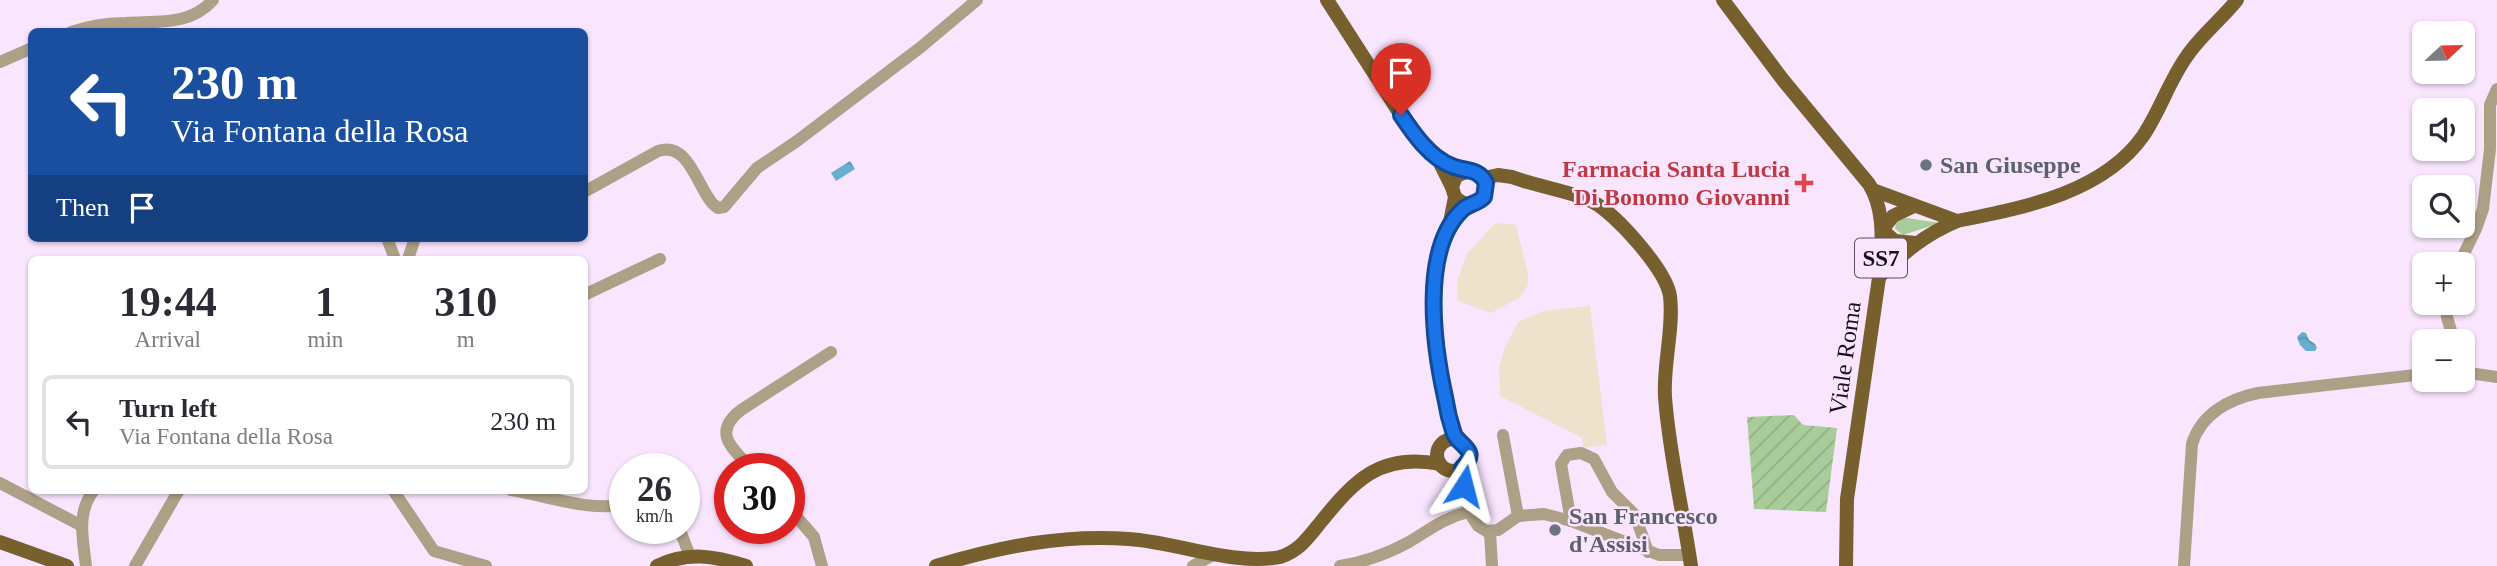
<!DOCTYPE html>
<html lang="en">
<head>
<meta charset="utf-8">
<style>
	:root { --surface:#fff; --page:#f7f7f7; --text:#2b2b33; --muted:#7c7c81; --line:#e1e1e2 }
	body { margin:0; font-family:Georgia,serif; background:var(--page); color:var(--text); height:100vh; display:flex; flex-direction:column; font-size:26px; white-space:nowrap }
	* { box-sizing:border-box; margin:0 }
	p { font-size:23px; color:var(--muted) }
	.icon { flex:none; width:38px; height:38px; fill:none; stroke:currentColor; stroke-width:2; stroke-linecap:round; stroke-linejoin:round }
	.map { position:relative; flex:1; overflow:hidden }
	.drawer { position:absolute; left:28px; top:256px; width:560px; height:238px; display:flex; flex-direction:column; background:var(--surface); border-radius:10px; box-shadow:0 2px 5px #0004 }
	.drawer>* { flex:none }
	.hud { position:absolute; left:28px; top:28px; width:560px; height:214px; border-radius:10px; box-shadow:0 2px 5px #0004; background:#1a4fa0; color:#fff; overflow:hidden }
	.needle { width:46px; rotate:68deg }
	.buttons { position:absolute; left:2412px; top:21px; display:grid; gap:14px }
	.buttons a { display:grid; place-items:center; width:63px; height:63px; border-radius:10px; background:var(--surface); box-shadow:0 2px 5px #0004; font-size:35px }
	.speed { position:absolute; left:609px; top:453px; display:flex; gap:14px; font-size:35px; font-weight:700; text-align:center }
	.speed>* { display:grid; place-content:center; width:91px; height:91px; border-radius:50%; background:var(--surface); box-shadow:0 2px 5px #0004; line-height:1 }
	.speed small { font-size:18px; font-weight:400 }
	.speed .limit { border:10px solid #d22; background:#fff; color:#111 }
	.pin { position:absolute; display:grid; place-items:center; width:60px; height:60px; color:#fff; margin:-72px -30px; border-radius:50% 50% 50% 0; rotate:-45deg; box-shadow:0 0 7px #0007 }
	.pin .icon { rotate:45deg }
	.me { position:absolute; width:77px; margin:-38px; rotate:9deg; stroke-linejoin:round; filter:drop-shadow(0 0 5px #0008) }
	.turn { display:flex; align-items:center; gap:24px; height:147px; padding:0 28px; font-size:32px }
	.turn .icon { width:91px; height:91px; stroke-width:2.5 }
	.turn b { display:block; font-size:49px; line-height:60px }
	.then { display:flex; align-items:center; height:66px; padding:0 28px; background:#0003; gap:14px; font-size:26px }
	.eta { display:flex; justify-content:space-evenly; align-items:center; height:119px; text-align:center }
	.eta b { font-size:42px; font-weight:700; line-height:49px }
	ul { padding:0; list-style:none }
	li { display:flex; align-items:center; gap:21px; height:94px; margin:0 14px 10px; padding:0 14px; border:4px solid var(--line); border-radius:10px }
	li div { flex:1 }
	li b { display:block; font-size:26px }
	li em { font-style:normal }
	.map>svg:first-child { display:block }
	.education { fill:#eee2cd }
	.grass { fill:#a9cd9a }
	.garden { fill:url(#garden-furrows) }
	.water { fill:url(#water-waves) }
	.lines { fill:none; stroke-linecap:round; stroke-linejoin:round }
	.minor { stroke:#ada086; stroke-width:12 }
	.major { stroke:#77602e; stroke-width:14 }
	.route-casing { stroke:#114b97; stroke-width:18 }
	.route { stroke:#1a73e8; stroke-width:12 }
	.worship-dot { fill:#6b7280; stroke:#f9e5fe; stroke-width:2.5 }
	.health-dot { fill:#e0444e; stroke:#f9e5fe; stroke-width:2.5 }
	.labels { text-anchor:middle; stroke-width:5; stroke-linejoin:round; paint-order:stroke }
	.shield { fill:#f9e5fe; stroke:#5b505d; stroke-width:2 }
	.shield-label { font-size:23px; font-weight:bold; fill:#171018 }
	.worship-label { font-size:24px; font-weight:bold; fill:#5b616d; stroke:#f9e5fe; text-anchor:start }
	.health-label { font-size:24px; font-weight:bold; fill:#be3a42; stroke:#f9e5fe; text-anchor:end }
	.street-label { font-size:24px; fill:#171018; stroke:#f9e5fe }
</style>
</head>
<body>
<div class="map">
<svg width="2497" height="566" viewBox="0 0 2497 566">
	<defs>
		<pattern id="garden-furrows" width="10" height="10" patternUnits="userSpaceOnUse" patternTransform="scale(1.75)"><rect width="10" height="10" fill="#a9cd9a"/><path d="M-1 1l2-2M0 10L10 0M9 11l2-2" fill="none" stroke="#91af84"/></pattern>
		<pattern id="water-waves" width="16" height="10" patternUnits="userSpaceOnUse" patternTransform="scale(1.75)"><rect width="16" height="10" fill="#67afd0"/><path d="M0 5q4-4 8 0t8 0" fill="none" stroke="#548da8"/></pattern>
	</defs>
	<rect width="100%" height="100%" fill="#f9e5fe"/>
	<g class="education">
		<path d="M1495,223L1516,225L1528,273V285L1520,297L1491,313L1458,301L1457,281L1467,254Z"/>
		<path d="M1590,306L1607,445L1583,448L1582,438L1500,396L1499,369L1504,349L1518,322L1543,311Z"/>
	</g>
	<path class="grass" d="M1901,217L1940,223L1903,235L1895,229L1896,221Z"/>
	<path class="garden" d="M1794,415L1803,425L1837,428L1826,512L1754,509L1747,417Z"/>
	<g class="water">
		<path d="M850,161L855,169L836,181L831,173Z"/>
		<path d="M2302,332L2306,333L2309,340L2315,344L2317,348L2315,351H2306L2300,345L2297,337Z"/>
	</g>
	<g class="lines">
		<g class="minor">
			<path d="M71,32C89,26 107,23 126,23C157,21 190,26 213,0"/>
			<path d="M0,62L32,48"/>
			<path d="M584,192L658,151C689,141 697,187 713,204L718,208L724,207L757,168L797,141L921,47L977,0"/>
			<path d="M387,238L395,259"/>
			<path d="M408,259L415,238"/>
			<path d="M2459,264L2476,229L2483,209L2490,149V105L2497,89"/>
			<path d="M584,295L660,259"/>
			<path d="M2446,303L2447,317L2454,341"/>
			<path d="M2462,372L2497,377"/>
			<path d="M1503,435L1518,516"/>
			<path d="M1462,468L1469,512L1478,526L1486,531L1498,530L1518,516L1544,514L1571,521L1659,555H1690"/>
			<path d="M752,469C733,449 711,433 741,410L831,352"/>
			<path d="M0,483L82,526"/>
			<path d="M393,490L434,551L486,566"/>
			<path d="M511,490C549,496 585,511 625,505"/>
			<path d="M789,508L814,537L822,566"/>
			<path d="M1571,521L1561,464L1567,455L1581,453L1594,459L1612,492L1635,515L1648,552"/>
			<path d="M679,528L690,556"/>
			<path d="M1490,532L1492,566"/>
			<path d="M86,566C83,539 76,513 94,490"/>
			<path d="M135,566L179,490"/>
			<path d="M1193,566L1213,555"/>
			<path d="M1340,566C1365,562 1387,554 1409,542C1429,530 1445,517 1469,512"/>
			<path d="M2184,566L2192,444C2201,414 2229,399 2258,393L2424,374"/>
		</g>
		<g class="major">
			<path d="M1327,0L1404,120L1438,159L1452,187"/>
			<path d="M1723,0L1783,80L1869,184C1884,208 1882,237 1881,264L1847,499L1846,566"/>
			<path d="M1484,178L1498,175L1512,177C1538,187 1568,190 1593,202C1616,214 1666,270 1670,296C1674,329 1663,363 1665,397C1669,453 1683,510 1691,566"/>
			<path d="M1873,190L1957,221"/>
			<path d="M1914,206L1893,216L1882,230L1895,241L1915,243"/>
			<path d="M1450,222L1455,197L1452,187L1456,176L1471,170L1484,178L1486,192C1480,206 1466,208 1455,197"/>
			<path d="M1880,276C1904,252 1926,234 1957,221C2021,208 2102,194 2143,136C2160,111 2169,81 2187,56C2201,35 2221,20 2237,0"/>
			<path d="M1456,438C1436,383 1412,244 1470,205"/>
			<circle cx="1453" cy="455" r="16"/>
			<path d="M0,542L67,566"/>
			<path d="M657,566C688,551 715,556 746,566"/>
			<path d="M936,566C1000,547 1061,534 1129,539C1176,542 1235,566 1280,557C1299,551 1308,538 1320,523C1354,481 1380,452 1440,464"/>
		</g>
	</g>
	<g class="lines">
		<defs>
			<path id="route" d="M1401,115C1413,133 1430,158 1452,166C1466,172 1479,168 1486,183L1484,197C1477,204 1468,204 1462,210C1420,250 1434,347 1445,397C1447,410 1450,422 1454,434C1459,446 1481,450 1462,468L1464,486"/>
		</defs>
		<use href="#route" class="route-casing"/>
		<use href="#route" class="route"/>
	</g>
	<g class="worship-dot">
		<circle cx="1926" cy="165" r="7"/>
		<circle cx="1555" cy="530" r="7"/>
	</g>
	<path class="health-dot" d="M1800.5 172.5h7v7h7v7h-7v7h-7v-7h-7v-7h7z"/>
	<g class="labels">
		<rect class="shield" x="1855" y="238.5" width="52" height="39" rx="5"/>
		<g class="shield-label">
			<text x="1881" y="266">SS7</text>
		</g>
		<g class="worship-label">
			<text x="1940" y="173">San Giuseppe</text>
			<text x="1569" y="524">San Francesco<tspan x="1569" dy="28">d'Assisi</tspan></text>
		</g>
		<g class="health-label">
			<text x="1790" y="177">Farmacia Santa Lucia<tspan x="1790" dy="28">Di Bonomo Giovanni</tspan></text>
		</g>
		<g class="street-label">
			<text transform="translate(1845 358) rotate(-82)" y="8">Viale Roma</text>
		</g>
	</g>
</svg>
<div class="buttons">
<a><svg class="needle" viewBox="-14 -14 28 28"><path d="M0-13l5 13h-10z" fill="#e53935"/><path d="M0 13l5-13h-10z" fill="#7c7c81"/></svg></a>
<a><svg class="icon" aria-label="sound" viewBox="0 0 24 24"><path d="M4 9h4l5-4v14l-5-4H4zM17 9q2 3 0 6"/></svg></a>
<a><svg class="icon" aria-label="search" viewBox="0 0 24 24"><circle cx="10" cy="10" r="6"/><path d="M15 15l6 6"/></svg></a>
<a>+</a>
<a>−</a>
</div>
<div class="speed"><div>26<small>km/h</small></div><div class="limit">30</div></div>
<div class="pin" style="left:1401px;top:115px;background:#d93025"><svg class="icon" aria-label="arrive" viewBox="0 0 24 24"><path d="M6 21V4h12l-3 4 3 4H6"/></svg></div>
<svg class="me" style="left:1464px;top:486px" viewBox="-20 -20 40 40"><path d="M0-17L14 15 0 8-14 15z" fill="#1a73e8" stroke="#fff" stroke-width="4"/></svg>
<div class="hud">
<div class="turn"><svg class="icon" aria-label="left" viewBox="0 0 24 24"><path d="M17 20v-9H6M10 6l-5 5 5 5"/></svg><div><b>230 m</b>Via Fontana della Rosa</div></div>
<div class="then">Then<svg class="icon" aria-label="arrive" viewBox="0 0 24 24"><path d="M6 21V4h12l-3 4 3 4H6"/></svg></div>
</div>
<section class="drawer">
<div class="eta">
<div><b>19:44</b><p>Arrival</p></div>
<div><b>1</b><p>min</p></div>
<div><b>310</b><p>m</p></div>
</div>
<ul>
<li><svg class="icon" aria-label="left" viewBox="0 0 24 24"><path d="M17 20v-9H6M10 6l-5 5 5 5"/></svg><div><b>Turn left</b><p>Via Fontana della Rosa</p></div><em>230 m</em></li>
</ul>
</section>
</div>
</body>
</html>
